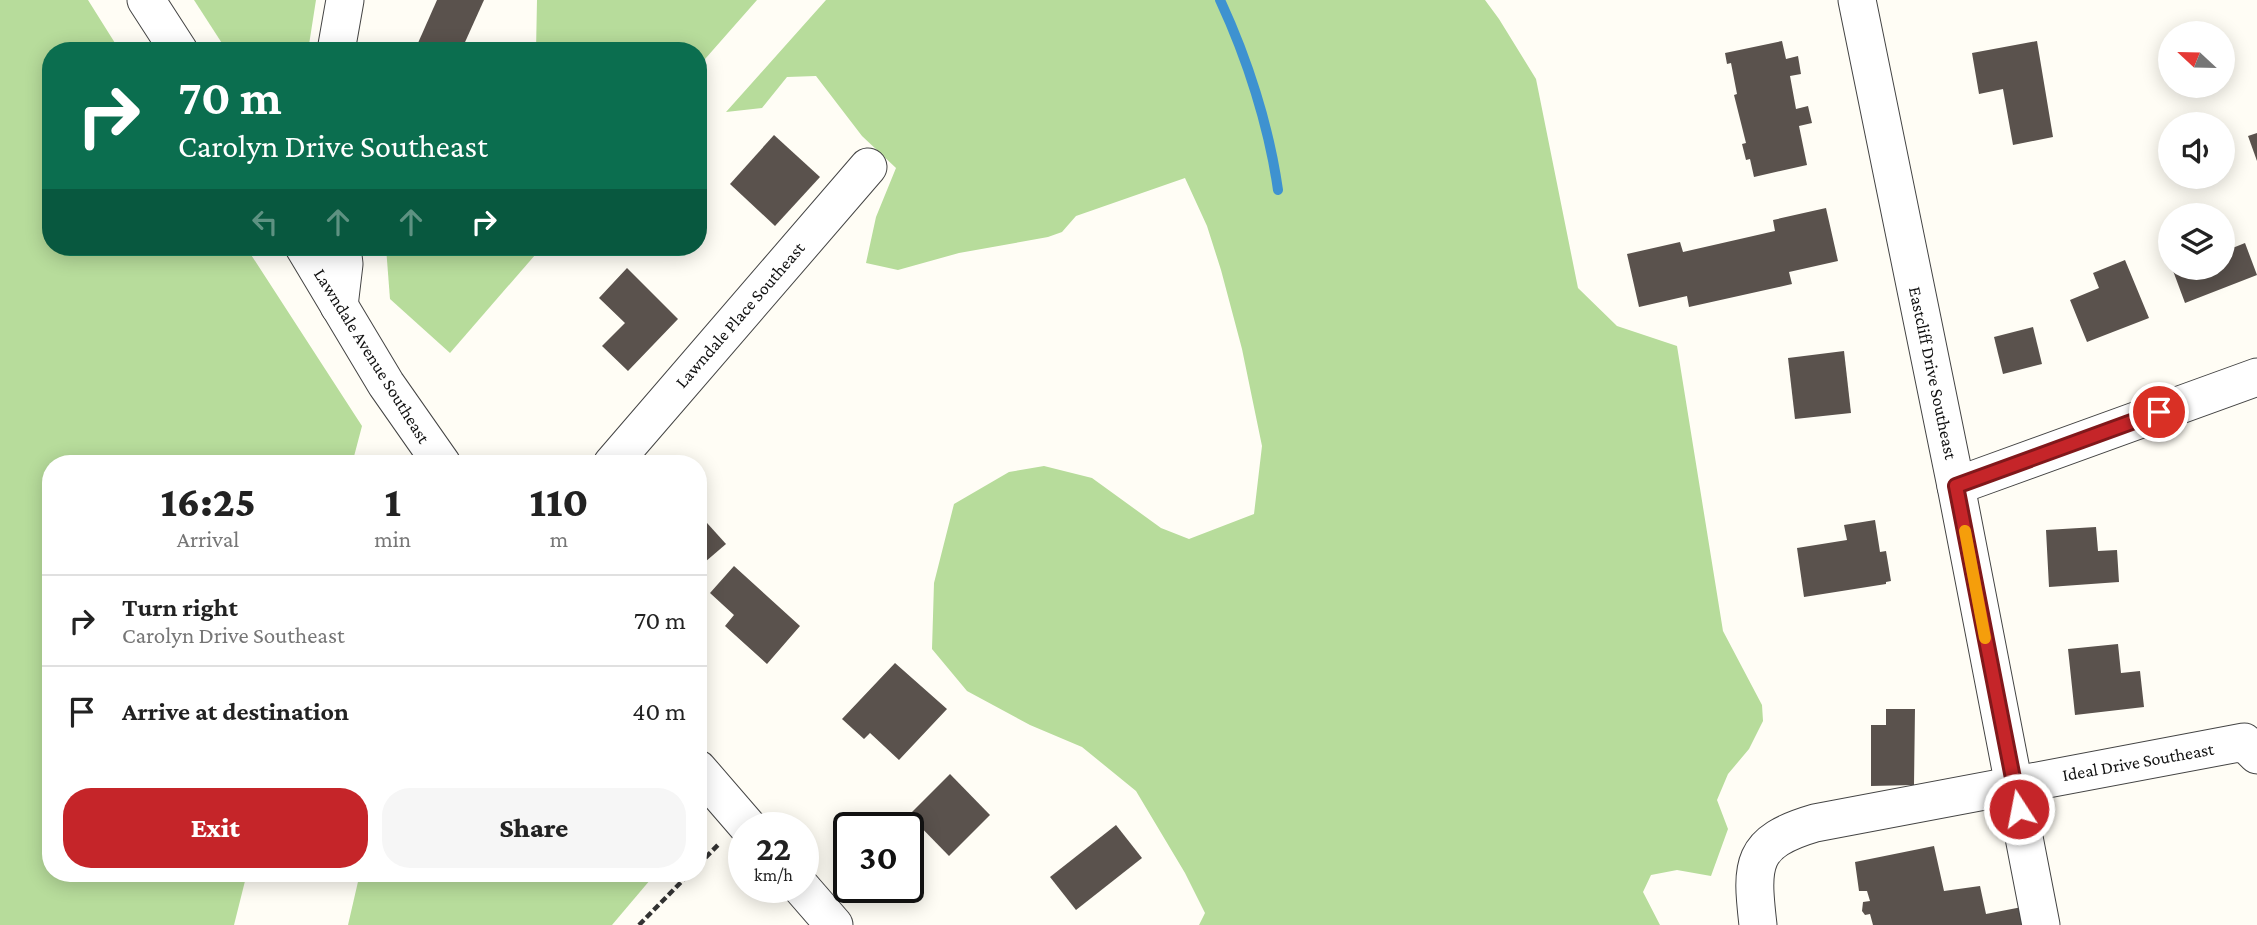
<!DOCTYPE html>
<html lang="en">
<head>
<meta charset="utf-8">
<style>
	:root { --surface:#fff; --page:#f6f6f6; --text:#222; --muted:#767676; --line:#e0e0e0; --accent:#c52529 }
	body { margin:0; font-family:"Crimson Pro",serif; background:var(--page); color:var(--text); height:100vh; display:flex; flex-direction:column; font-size:26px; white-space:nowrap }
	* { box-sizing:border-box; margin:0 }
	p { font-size:23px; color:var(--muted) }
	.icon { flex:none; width:38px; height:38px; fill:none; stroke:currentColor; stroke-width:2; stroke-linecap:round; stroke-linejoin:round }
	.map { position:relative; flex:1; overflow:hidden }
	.sheet { position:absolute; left:42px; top:455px; width:665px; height:427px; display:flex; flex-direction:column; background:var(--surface); border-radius:28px; box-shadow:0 4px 18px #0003 }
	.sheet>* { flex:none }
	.banner { position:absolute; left:42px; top:42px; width:665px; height:214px; border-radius:28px; box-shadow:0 4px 18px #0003; background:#0b6e4f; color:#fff; overflow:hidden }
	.needle { width:46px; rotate:292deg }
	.buttons { position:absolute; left:2158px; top:21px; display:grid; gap:14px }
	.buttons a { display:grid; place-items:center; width:77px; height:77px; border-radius:50%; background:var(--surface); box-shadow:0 4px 18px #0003; font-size:35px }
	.speed { position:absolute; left:728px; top:812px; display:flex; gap:14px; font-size:35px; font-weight:700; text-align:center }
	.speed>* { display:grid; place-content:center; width:91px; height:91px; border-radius:50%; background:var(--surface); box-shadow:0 4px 18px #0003; line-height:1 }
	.speed small { font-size:18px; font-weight:400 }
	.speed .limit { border:4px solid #111; border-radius:10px; background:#fff; color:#111 }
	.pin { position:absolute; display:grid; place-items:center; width:60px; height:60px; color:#fff; margin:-30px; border:4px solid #fff; border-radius:50%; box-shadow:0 2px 7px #0007 }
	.me { position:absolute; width:77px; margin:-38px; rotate:349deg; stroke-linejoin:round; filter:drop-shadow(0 0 5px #0008) }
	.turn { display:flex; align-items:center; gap:24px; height:147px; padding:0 21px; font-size:32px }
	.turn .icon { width:91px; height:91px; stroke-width:2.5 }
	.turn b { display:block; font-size:49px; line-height:60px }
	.lanes { display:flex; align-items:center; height:66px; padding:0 21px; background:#0003; justify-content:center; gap:35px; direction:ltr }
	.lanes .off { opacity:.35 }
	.eta { display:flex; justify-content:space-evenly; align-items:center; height:119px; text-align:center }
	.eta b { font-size:42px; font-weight:800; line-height:49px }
	.primary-button { display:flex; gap:14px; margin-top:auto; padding:14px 21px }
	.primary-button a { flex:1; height:80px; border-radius:28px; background:var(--accent); color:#fff; font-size:28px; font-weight:800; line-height:80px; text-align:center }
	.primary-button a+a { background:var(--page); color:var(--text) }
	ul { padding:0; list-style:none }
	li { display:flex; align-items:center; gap:21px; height:91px; padding:0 21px; border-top:2px solid var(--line) }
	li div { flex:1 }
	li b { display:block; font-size:26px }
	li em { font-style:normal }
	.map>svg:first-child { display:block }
	.forest { fill:#b7dc9b }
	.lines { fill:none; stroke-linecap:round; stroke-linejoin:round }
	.stream { stroke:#3e92d0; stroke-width:10 }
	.building { fill:#5a524d }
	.minor-casing { stroke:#444; stroke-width:39 }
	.path { stroke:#333; stroke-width:4.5; stroke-dasharray:7 3.5; stroke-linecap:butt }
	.minor { stroke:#fff; stroke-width:37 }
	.route-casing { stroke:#80181b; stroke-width:18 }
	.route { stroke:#c52529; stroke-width:12 }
	.slow { stroke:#f59e0b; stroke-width:12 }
	.labels { text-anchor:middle; stroke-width:7; stroke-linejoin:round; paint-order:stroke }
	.street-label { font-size:18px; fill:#111; stroke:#fff }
</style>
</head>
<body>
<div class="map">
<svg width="2257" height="925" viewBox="0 0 2257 925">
	<rect width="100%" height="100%" fill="#fffdf5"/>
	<g class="forest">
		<path d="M0,0H88L120,51H51V247H246L362,426L352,464H51V873H247L234,925H0Z"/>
		<path d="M194,0H316L308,51H227Z"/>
		<path d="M537,0H757L698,67V51H536Z"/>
		<path d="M826,0H1485L1499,19L1536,79L1578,288L1617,326L1677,346L1723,631L1762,705L1763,721L1749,749L1728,774L1717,800L1728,829L1711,876L1677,870L1651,875L1643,892L1660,925H1199L1205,913L1185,873L1136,791L1082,747L1030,725L967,691L932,649L934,583L954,504L1009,472L1044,466L1092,478L1161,528L1189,539L1254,514L1262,446L1242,349L1221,270L1207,226L1185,178L1076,216L1062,232L1048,237L959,253L898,270L866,263L876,217L896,168L862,136L816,76L787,77L762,108L726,112Z"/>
		<path d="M386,247H542L450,353L390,299Z"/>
		<path d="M360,873H656L612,925H348Z"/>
	</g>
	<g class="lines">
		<path class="stream" d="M1220,0C1247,58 1269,126 1278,190"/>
	</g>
	<g class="building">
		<path d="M437,0H484L461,51H436L418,43Z"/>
		<path d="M1782,41L1786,59L1798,56L1801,74L1790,76L1796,109L1808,106L1812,123L1799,126L1807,165L1754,177L1750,159L1746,160L1742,144L1746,143L1734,95L1737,94L1731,63L1727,64L1725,53Z"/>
		<path d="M2037,41L2053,137L2013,145L2003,89L1979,94L1972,53Z"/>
		<path d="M2257,133V161L2248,136Z"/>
		<path d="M774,135L820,177L775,226L730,184Z"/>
		<path d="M1826,208L1838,261L1789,272L1792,284L1689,307L1687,296L1639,307L1627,254L1680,242L1683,252L1775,231L1773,220Z"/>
		<path d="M2223,229L2230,249L2245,243L2257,275L2185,303L2172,268H2222Z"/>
		<path d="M2170,233V260L2161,237Z"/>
		<path d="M2125,260L2149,318L2087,342L2070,300L2099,288L2093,273Z"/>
		<path d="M627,268L678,319L628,371L602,346L625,323L599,298Z"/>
		<path d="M2033,327L2042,364L2003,374L1994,337Z"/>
		<path d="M1844,351L1851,413L1795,419L1788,358Z"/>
		<path d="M698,513L726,544L698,568Z"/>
		<path d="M1875,520L1880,552L1886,551L1891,581L1886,582V584L1804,597L1797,548L1847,540L1844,525Z"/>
		<path d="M2096,527L2098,551L2117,550L2119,582L2049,587L2046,530Z"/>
		<path d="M734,566L800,626L767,664L725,626L734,615L710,593Z"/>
		<path d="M2118,644L2121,673L2140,671L2144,707L2075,715L2068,649Z"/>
		<path d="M895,663L947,709L899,760L870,733L864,739L842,719Z"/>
		<path d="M1886,709H1915L1914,785L1871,786V725H1886Z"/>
		<path d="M950,774L990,815L949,856L909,815Z"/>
		<path d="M1116,825L1142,858L1076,910L1050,877Z"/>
		<path d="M1934,846L1944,891L1980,886L1986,914L2022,907L2026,925H1873L1870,914L1865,915L1862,911L1863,902L1870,901L1867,891H1859L1855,862Z"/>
	</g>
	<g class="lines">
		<defs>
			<g id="minor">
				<path d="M146,0L179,51"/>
				<path d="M1857,0L1956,486L2041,925"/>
				<path d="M336,51L345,0"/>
				<path d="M304,247L386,384L442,464"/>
				<path d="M339,306L344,264L342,247"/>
				<path d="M612,464L868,167"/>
				<path d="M1956,486L2257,377"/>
				<path d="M698,769L749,828"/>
				<path d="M801,887L834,925"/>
				<path d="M1758,925C1751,864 1750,842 1815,823L2244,742L2257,755"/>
			</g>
		</defs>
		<use href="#minor" class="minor-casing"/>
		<g class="path">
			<path d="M698,865L719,844"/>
			<path d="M639,925L690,873"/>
		</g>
		<use href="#minor" class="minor"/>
	</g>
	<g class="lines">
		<defs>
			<path id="route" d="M2019,809L1956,486L2159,412"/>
		</defs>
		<use href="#route" class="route-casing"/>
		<use href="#route" class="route"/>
		<path class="slow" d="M1965,531L1985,638"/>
	</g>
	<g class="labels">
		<g class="street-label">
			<text transform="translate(740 315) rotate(-49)" y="6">Lawndale Place Southeast</text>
			<text transform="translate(372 356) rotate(58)" y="6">Lawndale Avenue Southeast</text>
			<text transform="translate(1933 373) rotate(78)" y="6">Eastcliff Drive Southeast</text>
			<text transform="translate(2138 762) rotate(-10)" y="6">Ideal Drive Southeast</text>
		</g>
	</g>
</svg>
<div class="buttons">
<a><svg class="needle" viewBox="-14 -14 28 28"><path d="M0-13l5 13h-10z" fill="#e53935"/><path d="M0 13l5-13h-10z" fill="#767676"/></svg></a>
<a><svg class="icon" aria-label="sound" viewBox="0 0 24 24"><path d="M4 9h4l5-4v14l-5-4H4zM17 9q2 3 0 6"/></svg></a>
<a><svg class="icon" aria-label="layers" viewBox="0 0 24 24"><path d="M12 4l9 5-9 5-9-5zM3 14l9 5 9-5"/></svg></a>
</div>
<div class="speed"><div>22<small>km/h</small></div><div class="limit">30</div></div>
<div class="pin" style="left:2159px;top:412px;background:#d93025"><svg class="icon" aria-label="arrive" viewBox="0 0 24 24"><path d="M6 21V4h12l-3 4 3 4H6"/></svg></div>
<svg class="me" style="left:2019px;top:809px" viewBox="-20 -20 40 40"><circle r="17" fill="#c52529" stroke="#fff" stroke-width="3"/><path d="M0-11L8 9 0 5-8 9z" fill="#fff"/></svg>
<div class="banner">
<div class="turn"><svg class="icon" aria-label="right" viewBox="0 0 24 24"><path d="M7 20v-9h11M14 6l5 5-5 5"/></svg><div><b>70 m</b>Carolyn Drive Southeast</div></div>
<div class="lanes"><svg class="icon off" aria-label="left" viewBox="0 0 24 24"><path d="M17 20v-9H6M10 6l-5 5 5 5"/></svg><svg class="icon off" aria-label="ahead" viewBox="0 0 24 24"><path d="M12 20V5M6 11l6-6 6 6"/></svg><svg class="icon off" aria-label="ahead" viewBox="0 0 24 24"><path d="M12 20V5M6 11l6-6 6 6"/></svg><svg class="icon" aria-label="right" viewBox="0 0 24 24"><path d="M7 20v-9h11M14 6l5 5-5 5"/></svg></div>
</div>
<section class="sheet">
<div class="eta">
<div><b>16:25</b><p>Arrival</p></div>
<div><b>1</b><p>min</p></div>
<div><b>110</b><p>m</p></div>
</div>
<ul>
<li><svg class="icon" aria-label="right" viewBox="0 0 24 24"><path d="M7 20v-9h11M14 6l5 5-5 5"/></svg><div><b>Turn right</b><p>Carolyn Drive Southeast</p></div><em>70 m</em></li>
<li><svg class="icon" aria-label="arrive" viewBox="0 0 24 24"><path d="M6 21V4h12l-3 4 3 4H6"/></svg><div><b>Arrive at destination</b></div><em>40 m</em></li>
</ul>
<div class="primary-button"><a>Exit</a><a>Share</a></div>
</section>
</div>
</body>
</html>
